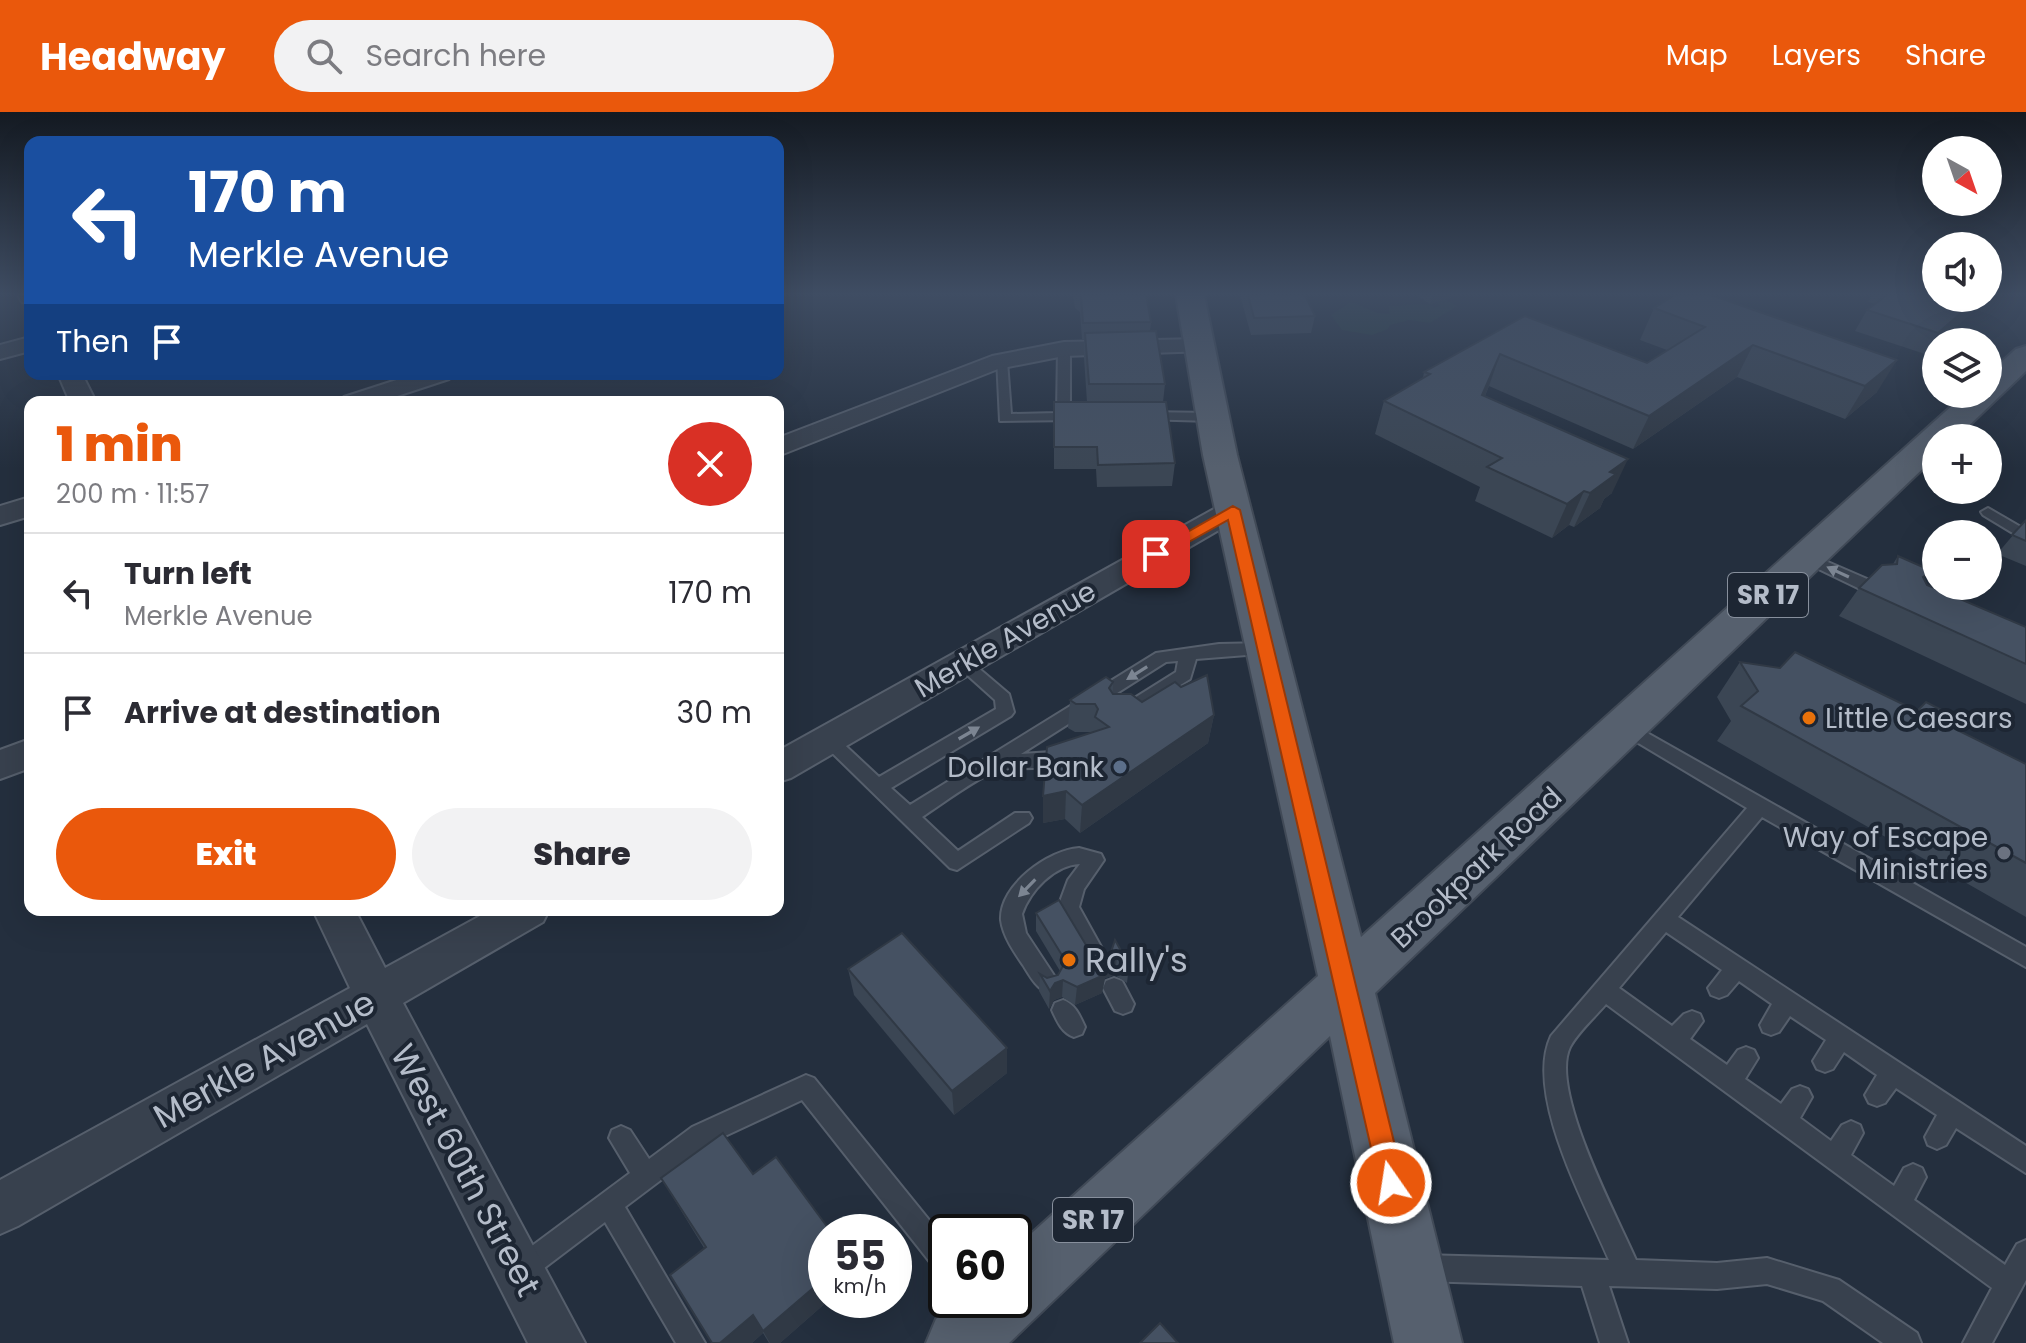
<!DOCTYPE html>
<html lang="en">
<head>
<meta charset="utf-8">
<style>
	:root { --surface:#fff; --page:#f2f2f3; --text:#2b2b33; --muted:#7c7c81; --line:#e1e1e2; --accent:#ea580c }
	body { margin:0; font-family:Poppins,sans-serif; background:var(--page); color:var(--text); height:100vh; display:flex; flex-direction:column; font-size:30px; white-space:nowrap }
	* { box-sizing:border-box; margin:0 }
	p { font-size:26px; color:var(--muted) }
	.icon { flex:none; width:44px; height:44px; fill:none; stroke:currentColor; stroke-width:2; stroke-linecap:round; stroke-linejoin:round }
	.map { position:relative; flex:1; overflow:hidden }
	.details { position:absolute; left:24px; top:284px; width:760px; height:520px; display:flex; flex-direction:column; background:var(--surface); border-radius:16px; box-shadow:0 8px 32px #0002 }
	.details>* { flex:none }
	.top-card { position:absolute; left:24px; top:24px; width:760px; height:244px; border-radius:16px; box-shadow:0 8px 32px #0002; background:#1a4fa0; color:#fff; overflow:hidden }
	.needle { width:52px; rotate:140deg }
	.fabs { position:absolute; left:1922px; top:24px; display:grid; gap:16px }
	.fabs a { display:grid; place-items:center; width:80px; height:80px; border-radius:50%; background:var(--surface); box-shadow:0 8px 32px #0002; font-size:40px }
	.speed { position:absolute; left:808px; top:1102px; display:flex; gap:16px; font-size:40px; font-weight:700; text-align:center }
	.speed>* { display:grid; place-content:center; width:104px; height:104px; border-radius:50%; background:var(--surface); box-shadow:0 8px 32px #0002; line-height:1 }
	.speed small { font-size:20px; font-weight:400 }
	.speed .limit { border:4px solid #111; border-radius:12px; background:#fff; color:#111 }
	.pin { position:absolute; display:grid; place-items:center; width:68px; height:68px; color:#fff; margin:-34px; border-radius:16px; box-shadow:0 4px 12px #0006 }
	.me { position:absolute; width:88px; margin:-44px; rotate:347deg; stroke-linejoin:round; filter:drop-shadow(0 0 6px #0008) }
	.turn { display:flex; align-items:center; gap:28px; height:168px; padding:0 32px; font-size:36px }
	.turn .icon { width:104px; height:104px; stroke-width:2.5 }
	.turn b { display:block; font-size:56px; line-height:68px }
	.then { display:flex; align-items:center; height:76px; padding:0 32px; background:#0003; gap:16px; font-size:30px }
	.round { display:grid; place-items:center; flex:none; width:84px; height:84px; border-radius:42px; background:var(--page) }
	.overview { display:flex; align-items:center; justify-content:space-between; height:136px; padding:0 32px }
	h1 { font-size:48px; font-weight:800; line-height:60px; color:var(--accent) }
	.primary-button { display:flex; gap:16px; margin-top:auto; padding:16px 32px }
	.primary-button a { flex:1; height:92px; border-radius:48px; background:var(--accent); color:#fff; font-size:32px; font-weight:800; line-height:92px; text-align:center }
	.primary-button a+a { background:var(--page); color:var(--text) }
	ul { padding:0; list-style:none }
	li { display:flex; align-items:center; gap:24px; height:120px; padding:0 32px; border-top:2px solid var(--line) }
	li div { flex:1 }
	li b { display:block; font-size:30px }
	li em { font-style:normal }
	header { display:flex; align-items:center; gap:48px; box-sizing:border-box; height:112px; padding:0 40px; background:var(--accent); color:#fff }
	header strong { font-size:38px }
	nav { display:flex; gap:44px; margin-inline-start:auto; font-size:28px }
	.search { width:560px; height:72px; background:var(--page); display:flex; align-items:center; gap:20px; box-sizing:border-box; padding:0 28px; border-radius:44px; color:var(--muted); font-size:30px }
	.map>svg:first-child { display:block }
	.green { fill:#263c3f }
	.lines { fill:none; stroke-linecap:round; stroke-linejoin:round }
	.service-casing { stroke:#565f6c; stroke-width:4 }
	.minor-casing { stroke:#565f6c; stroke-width:4 }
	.primary-casing { stroke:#414a57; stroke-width:4 }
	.service { fill:#38414e; fill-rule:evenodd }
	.minor { fill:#38414e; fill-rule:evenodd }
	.primary { fill:#56606e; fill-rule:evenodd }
	.wall { fill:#3b4654 }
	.shaded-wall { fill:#303945 }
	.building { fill:#455162; stroke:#303945; stroke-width:2 }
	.oneway { fill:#7c8592 }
	.route { fill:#ea580c; stroke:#983908; stroke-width:2 }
	.food-dot { fill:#e8710a; stroke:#1d2633; stroke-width:3 }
	.service-dot { fill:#5c6f8a; stroke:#1d2633; stroke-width:3 }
	.worship-dot { fill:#6b7280; stroke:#1d2633; stroke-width:3 }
	.labels { text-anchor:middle; stroke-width:8; stroke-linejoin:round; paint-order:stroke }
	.shield { fill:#1d2633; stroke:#878f9c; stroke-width:2 }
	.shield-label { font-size:26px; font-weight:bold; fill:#b4bcc9 }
	.street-label { font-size:28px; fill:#b4bcc9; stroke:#1d2633 }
	.poi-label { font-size:28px; fill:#b4bcc9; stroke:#1d2633; text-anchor:end }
	.near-poi-label { font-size:34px; fill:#b4bcc9; stroke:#1d2633; text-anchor:start }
	.near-street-label { font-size:34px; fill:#b4bcc9; stroke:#1d2633 }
</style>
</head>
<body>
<header>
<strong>Headway</strong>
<div class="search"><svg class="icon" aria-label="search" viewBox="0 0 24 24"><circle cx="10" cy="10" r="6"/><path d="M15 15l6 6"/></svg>Search here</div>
<nav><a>Map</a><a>Layers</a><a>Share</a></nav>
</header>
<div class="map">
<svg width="2026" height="1231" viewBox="0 0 2026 1231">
	<rect width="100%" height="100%" fill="#242f3e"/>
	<path class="green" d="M1442,186L1457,194L1430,211L1409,208L1390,213L1388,217L1372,223L1342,218L1331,203L1351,190L1378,201L1390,202L1388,194L1428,192L1434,196L1440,194L1436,188Z"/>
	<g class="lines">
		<defs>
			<g id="service">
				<path d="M1064,233L1070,237V301L1077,302V308L1000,309L997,246L1007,249L1011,302L1057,301L1058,237Z"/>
				<path d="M1145,300L1212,301L1219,305L1212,309L1140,307V301Z"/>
				<path d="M1988,396L2026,418V429L1983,403L1981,400Z"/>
				<path d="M1807,441L1874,470L1876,474L1874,478H1862L1802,449L1799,446Z"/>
				<path d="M1266,531L1274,537L1272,541L1196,547L1190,567L1129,605H1117L1114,601L1117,597L1176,560L1178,549L1166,550L1021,642L1051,640L1069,631L1075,633L1078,638C1063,662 1026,654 1002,657C986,659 939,694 922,705L958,739L1015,701H1029L1032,706L1029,711L957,758L950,756L819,628L822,623H834L879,665L996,597L995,588L955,552L957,548H969L1009,582L1014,600L1011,604L891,676L910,693L1156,541L1219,532Z"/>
				<path d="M1626,609L2026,835V855L1762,705L1678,805L2026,1034V1061L1956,1016L1946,1033L1937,1037L1928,1033L1925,1025L1937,1003L1896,976L1885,991L1877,994L1869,991L1865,983L1877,963L1844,940L1833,957L1825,960L1817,957L1813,949L1826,928L1790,904L1779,920L1771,923L1763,920L1760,913L1772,892L1739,869L1727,883L1719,886L1711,883L1708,876L1722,858L1666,820L1619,876L1672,914L1684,902L1692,899L1700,902L1703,909L1690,927L1727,953L1738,938L1746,935L1754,938L1758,946L1745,967L1781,992L1792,977L1800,974L1808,977L1812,985L1800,1006L1831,1029L1842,1013L1851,1009L1860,1013L1863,1021L1851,1043L1894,1074L1904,1056L1913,1052L1922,1056L1926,1065L1914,1088L2005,1153L2017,1132L2026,1128V1168L1992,1231H1963L1992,1176L1606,892C1595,905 1578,920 1570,935C1549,978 1617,1104 1636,1148L1717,1151L1767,1146L1839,1168L1917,1221L1921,1231H1883L1823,1189L1767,1172L1717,1177L1609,1174L1628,1231H1600L1582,1174L1421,1169L1412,1165L1408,1156L1412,1147L1421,1143L1609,1148C1585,1091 1524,982 1551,924L1747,696L1620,620L1617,615Z"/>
				<path d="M1079,736L1101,742L1104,748L1084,777L1079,795L1110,851L1107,858L1099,860L1091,858L1058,795L1068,768L1080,752C1054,753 1030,779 1022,802L1026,821L1059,871L1056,878L1048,881C1036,876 1030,864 1023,853C1014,840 1003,824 1001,808C999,773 1049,738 1079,736Z"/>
				<path d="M1114,866L1122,869L1134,892L1131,899L1123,902L1115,899L1103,876L1106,869Z"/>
				<path d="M1063,888C1075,892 1080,904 1085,915L1082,922L1074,925C1062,921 1057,909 1052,898L1055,891Z"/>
				<path d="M806,963L814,966L946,1129V1163L937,1159L802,988L710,1031L625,1095L705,1231H676L605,1110L531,1166L522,1170L513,1166L509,1157L513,1148L630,1061L609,1026L612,1018L621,1014L630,1018L649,1047L692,1015Z"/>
			</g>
			<g id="minor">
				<path d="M18,183H30V192L22,190Z"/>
				<path d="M30,225V239L0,247V233Z"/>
				<path d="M1199,227L1207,229L1211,234L1207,239L1064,244L998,257L778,344V326L992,244L1064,230Z"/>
				<path d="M58,262H82L96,290H70Z"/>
				<path d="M415,262H452L449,267L379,290H340L344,285Z"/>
				<path d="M30,385V404L0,413V394Z"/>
				<path d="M1233,389L1243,392L1248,398L1243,404L791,666L778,670V639L1223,392Z"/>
				<path d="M30,627V656L0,667V638Z"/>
				<path d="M313,798H355L385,856L491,798H549L543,810L403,891L585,1231H528L367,912L18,1114L0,1122V1068L350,876Z"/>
			</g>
			<path id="primary" d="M1176,183H1204L1237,343L1361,825L1965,282H1988V262L2016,237L2026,234V259L1956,326H1936V344L1375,881L1462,1231H1394L1330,924L1009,1231H926L936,1207L957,1188H1014V1137L1318,864L1203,343Z"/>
		</defs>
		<use href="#service" class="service-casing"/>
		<use href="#minor" class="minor-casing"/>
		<use href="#primary" class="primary-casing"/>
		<use href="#service" class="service"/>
		<use href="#minor" class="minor"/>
		<use href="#primary" class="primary"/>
	</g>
	<g class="wall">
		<path d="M1073,183H1146L1151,210L1150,219L1165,272L1163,290L1175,351L1172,374L1097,375L1096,357H1054V290H1087L1084,246V227H1082L1080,200L1075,196Z"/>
		<path d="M1240,183H1305L1315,204L1311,221L1251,223Z"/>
		<path d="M1416,183H1458L1430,192Z"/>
		<path d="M1675,183L1877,280L1845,307L1737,265L1633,337L1489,274L1485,284L1612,381L1604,387L1600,396L1574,415L1569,413L1552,426L1475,389L1480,375L1375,322L1384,289L1423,266L1424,260L1525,204L1647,251L1667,238L1640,228L1654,196Z"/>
		<path d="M1872,183H1991L1939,230H1936L1925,242L1855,219L1867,198L1876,192L1868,190Z"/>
		<path d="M2026,408V454L1997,442Z"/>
		<path d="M1898,444L1925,468L1927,473L2026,515V592L1839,504L1859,476L1893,452Z"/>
		<path d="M1740,550L1917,599L2026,652V805L1717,629L1731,609L1717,585Z"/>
		<path d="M1113,570V582L1142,590L1214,603L1208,631L1080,721L1065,707L1043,711V684L1091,620H1075L1068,616L1070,588Z"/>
		<path d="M1036,801L1092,843H1110L1115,828L1129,853L1127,871L1115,863L1105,866L1102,881L1075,893L1062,885L1054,888L1049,897L1039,879L1040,862L1047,866L1058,863L1060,859L1036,819Z"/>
		<path d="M848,857L1007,961L954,1003L854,883Z"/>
		<path d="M661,1066L826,1188H829L780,1231H769L763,1221L752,1231H712L704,1136Z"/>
	</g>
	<g class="shaded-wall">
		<path d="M1432,183H1458L1430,192Z"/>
		<path d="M1988,183H1991L1939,230H1936V233L1925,242L1938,221L1978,186H1988Z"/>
		<path d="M1753,233L1737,265L1633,337L1649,304Z"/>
		<path d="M1500,242L1489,274L1471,316L1482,283Z"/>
		<path d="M1897,248L1877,280L1845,307L1865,274Z"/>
		<path d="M1628,347L1612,381L1604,387L1600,396L1574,415L1590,381L1610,360Z"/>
		<path d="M1584,379L1569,413L1552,426L1567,392Z"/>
		<path d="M1214,603L1208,631L1080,721L1082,693Z"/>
		<path d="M1066,679L1065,707L1043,711V684Z"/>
		<path d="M1117,845L1115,863L1105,866L1102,881L1075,893L1077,875L1102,857L1107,848Z"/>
		<path d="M1063,868L1062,885L1054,888L1049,897L1050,879L1055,871Z"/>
		<path d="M1007,936V961L954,1003L952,979Z"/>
		<path d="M826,1165V1188H829L780,1231H770L763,1219Z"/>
		<path d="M753,1203L763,1221L752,1231H720Z"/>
	</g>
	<g class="building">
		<path d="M1079,183H1146L1151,210L1083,211L1081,184Z"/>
		<path d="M1248,183H1305L1315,204L1254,206Z"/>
		<path d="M1675,183H1711L1897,248L1865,274L1753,233L1649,304L1500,242L1482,283L1628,347L1610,360L1616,362L1590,381L1584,379L1567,392L1487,355L1502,346L1384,289L1430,262L1424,260L1525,204L1647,251L1705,215L1654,196Z"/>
		<path d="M1887,183H1936V186H1978L1938,221L1867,198Z"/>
		<path d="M1156,219L1165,272H1089L1085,221Z"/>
		<path d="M1054,290H1166L1175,351L1098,353L1097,335H1054Z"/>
		<path d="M2026,408V429L2012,423Z"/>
		<path d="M1898,444L1932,459L1923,465L1927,473L2026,515V552L1859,476L1882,453L1897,452Z"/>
		<path d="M1795,540L1917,599L1926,590L1957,606L1949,614L2026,652V751L1741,594L1758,579L1740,550L1780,556Z"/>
		<path d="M1207,563L1214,603L1082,693L1066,679L1043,684L1047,635L1109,615L1095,605L1098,597L1095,592H1076L1070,588L1106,565L1113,570L1109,576L1113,582H1131L1142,590L1175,570L1181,575Z"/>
		<path d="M1059,788L1092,843H1110L1115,828L1129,853L1117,845L1107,848L1102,857L1104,863L1077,875L1063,868L1055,871L1050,879L1040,862L1047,866L1058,863L1063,854L1061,849L1065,848L1036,801Z"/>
		<path d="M902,821L1007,936L952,979L848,857Z"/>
		<path d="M723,1021L753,1062L776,1045L831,1120H826V1165L763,1219L753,1203L720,1231H712L670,1163L706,1135L661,1066Z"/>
		<path d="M1160,1211L1178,1231H1140Z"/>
	</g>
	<defs><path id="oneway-solid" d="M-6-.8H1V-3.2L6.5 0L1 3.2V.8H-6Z" transform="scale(2)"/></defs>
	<g class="oneway">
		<use href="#oneway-solid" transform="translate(1838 460) rotate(-155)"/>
		<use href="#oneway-solid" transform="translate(1137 561) rotate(148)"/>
		<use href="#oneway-solid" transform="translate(969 621) rotate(-30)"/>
		<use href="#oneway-solid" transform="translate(1027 776) rotate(134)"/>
	</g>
	<linearGradient id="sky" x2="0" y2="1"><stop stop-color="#141a22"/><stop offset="0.51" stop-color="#3f4d63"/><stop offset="1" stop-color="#3f4d63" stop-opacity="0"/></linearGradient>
	<rect width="2026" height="356" fill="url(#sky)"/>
	<path class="route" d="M1233,394L1240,398L1404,1071L1400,1080L1391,1084L1382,1080L1379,1071L1228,408L1162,445H1151L1149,442Z"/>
	<g class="food-dot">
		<circle cx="1809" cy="606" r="8"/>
		<circle cx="1069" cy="848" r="8"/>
	</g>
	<circle class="service-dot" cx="1120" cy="655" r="8"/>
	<circle class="worship-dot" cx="2004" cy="741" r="8"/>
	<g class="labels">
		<g class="shield">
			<rect x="1728" y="461" width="80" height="44" rx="6"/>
			<rect x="1053" y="1086" width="80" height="44" rx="6"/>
		</g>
		<g class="shield-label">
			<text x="1768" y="492">SR 17</text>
			<text x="1093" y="1117">SR 17</text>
		</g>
		<g class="street-label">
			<text transform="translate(1005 527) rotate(-30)" y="10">Merkle Avenue</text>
			<text transform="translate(1476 755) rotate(-43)" y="10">Brookpark Road</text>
		</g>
		<g class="poi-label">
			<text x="1825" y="616" text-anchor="start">Little Caesars</text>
			<text x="1104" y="665">Dollar Bank</text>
			<text x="1988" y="735">Way of Escape<tspan x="1988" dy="32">Ministries</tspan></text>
		</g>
		<g class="near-poi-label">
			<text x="1085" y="860">Rally's</text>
		</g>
		<g class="near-street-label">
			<text transform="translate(264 947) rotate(-29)" y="12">Merkle Avenue</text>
			<text transform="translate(466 1058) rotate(62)" y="12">West 60th Street</text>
		</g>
	</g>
</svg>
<div class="fabs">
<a><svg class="needle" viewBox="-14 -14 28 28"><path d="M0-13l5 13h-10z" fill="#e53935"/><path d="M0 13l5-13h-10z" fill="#7c7c81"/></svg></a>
<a><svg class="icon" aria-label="sound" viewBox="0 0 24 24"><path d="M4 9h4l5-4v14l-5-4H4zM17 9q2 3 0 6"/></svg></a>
<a><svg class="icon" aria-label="layers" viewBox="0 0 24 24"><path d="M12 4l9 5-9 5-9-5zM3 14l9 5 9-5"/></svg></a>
<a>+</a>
<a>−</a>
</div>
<div class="speed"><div>55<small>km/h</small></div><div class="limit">60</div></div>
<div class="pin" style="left:1156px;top:442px;background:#d93025"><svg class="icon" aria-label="arrive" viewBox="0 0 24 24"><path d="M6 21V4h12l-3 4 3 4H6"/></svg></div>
<svg class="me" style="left:1391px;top:1071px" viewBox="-20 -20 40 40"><circle r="17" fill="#ea580c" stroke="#fff" stroke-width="3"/><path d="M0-11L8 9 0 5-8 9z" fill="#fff"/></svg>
<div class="top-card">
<div class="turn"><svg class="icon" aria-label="left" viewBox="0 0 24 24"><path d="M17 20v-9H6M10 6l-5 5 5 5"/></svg><div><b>170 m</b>Merkle Avenue</div></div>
<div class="then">Then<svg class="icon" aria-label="arrive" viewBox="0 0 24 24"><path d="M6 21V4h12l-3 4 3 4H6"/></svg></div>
</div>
<section class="details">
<div class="overview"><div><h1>1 min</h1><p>200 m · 11:57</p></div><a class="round" style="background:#d93025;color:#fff"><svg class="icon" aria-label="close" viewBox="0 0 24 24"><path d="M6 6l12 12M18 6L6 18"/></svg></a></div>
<ul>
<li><svg class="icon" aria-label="left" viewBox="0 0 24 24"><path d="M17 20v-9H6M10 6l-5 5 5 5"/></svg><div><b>Turn left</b><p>Merkle Avenue</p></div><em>170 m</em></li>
<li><svg class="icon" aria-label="arrive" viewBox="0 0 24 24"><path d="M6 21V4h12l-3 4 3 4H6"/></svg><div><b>Arrive at destination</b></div><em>30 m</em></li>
</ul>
<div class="primary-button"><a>Exit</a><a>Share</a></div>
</section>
</div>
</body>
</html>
